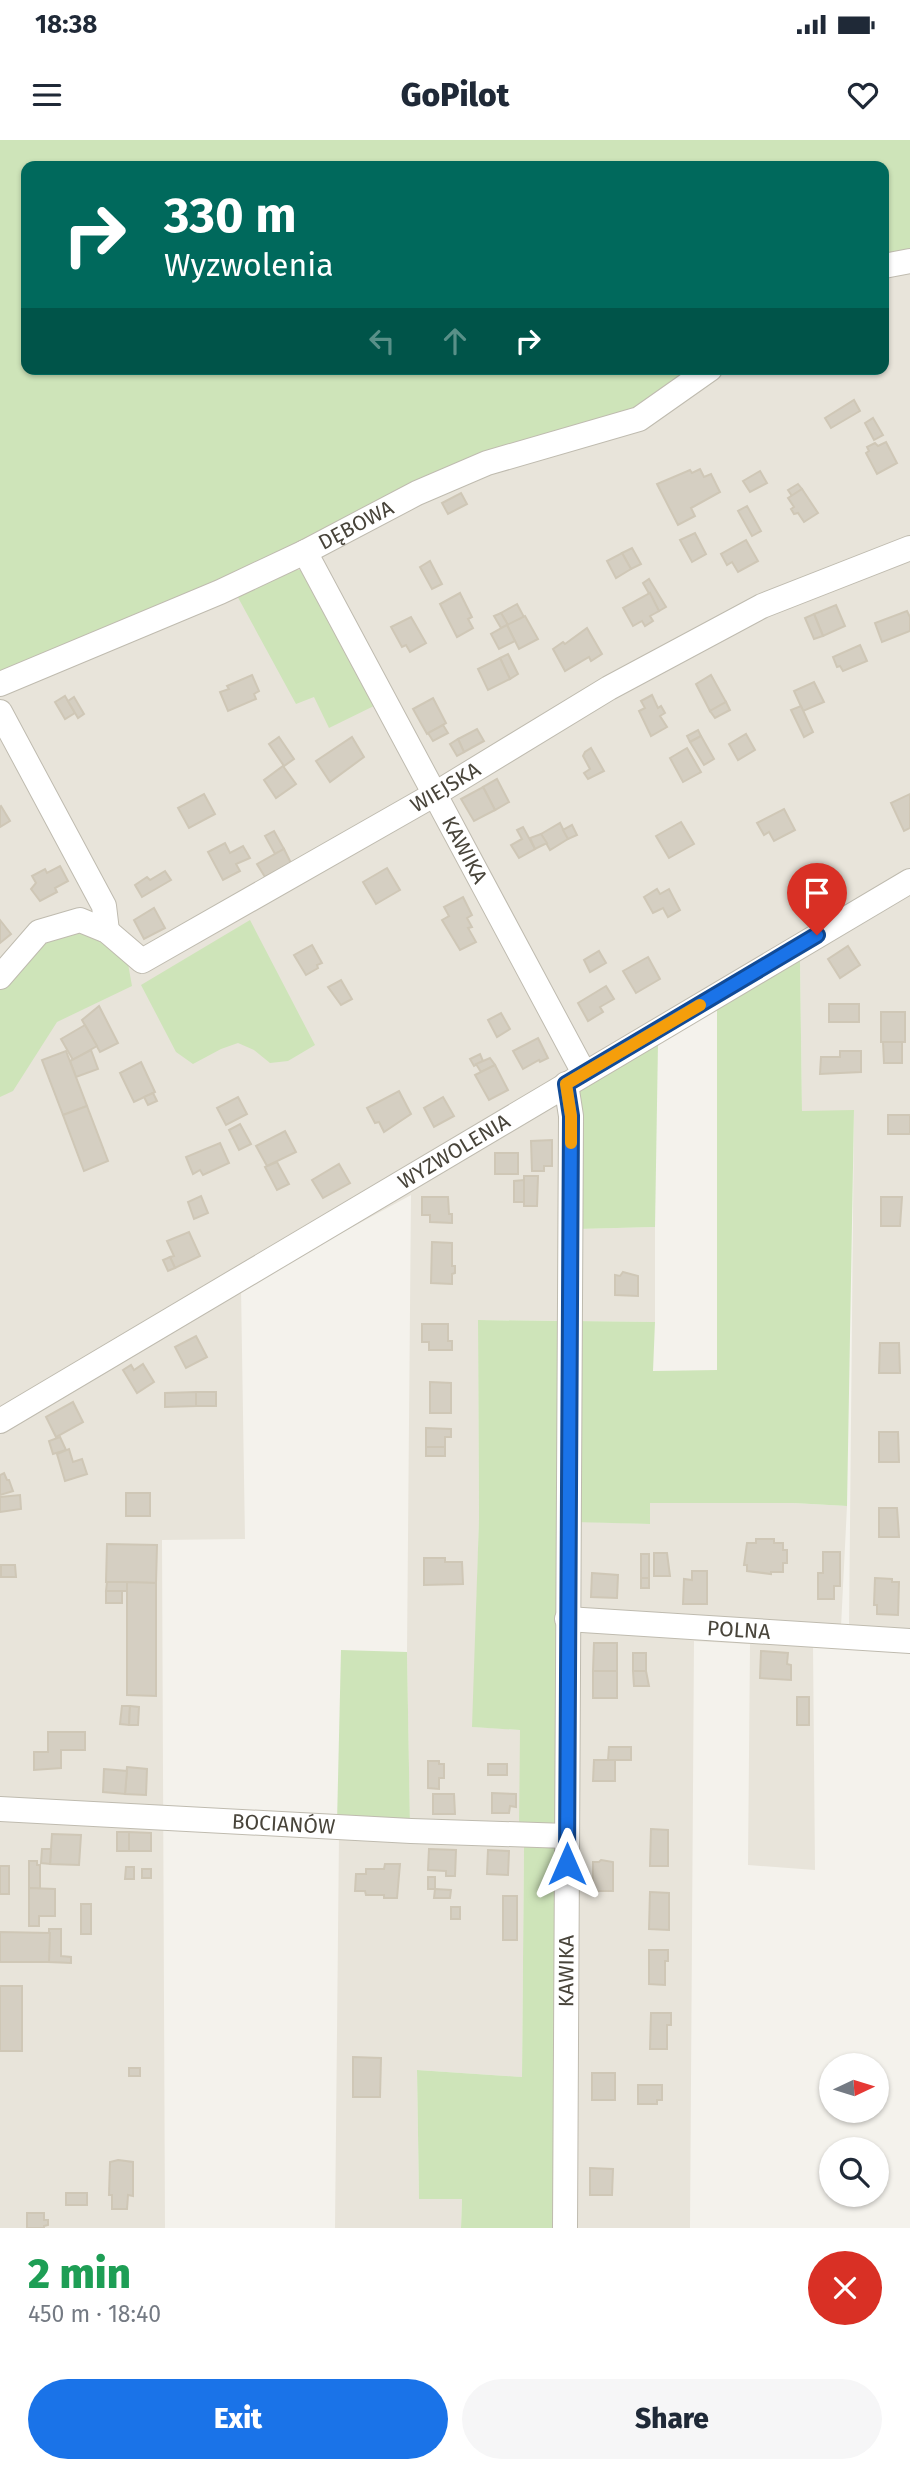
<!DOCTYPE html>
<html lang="en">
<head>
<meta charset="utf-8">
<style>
	:root { --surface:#fff; --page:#f6f6f7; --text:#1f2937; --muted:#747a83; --accent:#1a73e8 }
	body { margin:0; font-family:"Fira Sans",sans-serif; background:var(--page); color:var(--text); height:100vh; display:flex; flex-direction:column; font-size:26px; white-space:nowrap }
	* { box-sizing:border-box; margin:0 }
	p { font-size:23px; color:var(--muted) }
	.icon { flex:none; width:38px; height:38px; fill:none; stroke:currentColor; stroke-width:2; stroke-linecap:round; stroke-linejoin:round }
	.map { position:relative; height:2088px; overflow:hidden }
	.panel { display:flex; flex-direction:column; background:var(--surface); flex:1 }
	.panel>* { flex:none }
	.guide { position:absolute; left:21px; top:21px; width:868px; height:214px; border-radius:14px; box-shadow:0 2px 5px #0004; background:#00695c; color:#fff; overflow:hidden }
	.needle { width:46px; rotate:86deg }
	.buttons { position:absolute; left:819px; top:1913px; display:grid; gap:14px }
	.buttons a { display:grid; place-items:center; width:70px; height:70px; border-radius:50%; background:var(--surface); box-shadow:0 2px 5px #0004; font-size:35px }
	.pin { position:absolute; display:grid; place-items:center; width:60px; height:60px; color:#fff; margin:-72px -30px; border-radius:50% 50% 50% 0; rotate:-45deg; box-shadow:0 0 7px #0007 }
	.pin .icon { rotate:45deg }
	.me { position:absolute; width:77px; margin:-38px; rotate:0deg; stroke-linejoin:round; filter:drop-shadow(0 0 5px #0008) }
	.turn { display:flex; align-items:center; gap:24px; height:147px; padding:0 28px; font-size:32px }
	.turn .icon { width:91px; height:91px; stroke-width:2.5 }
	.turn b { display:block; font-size:49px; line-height:60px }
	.lanes { display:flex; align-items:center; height:66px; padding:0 28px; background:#0003; justify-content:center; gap:35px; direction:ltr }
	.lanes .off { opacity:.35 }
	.round { display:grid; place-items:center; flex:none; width:74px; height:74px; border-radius:37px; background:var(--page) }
	.summary { display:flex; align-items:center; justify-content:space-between; height:119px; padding:0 28px }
	h1 { font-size:42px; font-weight:800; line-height:52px; color:#1e9e55 }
	.cta { display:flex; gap:14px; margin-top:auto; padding:14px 28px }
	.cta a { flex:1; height:80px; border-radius:42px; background:var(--accent); color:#fff; font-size:28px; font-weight:800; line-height:80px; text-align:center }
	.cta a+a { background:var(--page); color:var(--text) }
	.status { display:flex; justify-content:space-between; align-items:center; height:49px; padding:0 35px; background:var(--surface); direction:ltr }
	.status svg { height:19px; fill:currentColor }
	header { display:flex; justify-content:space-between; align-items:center; height:91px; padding:0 28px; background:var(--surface); font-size:32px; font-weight:800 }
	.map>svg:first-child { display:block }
	.residential { fill:#e8e4da }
	.green { fill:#cee4b9 }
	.building { fill:#d5cfc2; stroke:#cfc7b6; stroke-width:2 }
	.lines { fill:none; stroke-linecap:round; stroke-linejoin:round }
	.minor-casing { stroke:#bfbbaf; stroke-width:26 }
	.minor { stroke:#fff; stroke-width:24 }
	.route-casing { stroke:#114b97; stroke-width:18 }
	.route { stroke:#1a73e8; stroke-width:12 }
	.slow { stroke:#f59e0b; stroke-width:12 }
	.labels { text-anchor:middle; stroke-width:5; stroke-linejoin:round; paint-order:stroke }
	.street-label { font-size:21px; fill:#48443a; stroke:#fff }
</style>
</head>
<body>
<div class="status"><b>18:38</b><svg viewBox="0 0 49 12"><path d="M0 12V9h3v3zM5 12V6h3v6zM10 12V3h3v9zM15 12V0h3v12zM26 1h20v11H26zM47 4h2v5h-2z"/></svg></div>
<header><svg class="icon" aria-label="menu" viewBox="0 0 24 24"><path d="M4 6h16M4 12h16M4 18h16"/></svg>GoPilot<svg class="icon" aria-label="heart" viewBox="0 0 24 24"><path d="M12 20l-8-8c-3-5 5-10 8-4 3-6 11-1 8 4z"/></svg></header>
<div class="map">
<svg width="910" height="2088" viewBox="0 0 910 2088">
	<rect width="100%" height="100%" fill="#f4f2ec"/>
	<path class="residential" d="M910,129V1494L849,1489L854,971H802L800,820L658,903L579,1089L655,1087V1182L478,1180L479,1378L473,1587L520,1590L562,1381L650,1384V1363H793L847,1366L841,1487L813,1504L815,1730L748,1725L750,1504L694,1501L690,2088H557L558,1710L550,1705L524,1703L522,1937L417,1930L419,2058L462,2059L461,2088H335L339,1695L410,1691L407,1512L411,1055L241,1148L245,1399L162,1400L165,2088H0V555L472,339L645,285L723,229H884V133Z"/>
	<g class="green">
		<path d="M0,0H910V111L884,116V26H26V229H692L635,270L299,407L0,533Z"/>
		<path d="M285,430H304L382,562L329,588L314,557L296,564L235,452Z"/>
		<path d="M250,780L315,905L288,921L270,923L254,910L238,903L221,909L193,924L176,912L141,845Z"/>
		<path d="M77,788L127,818L132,846L57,882L13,951L0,957V848L43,801Z"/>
		<path d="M800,820L802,971L854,970L847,1366L793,1363H650V1384L574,1382L575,1181L655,1182L653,1231L717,1230V867Z"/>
		<path d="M658,903L655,1087L579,1089L576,949Z"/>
		<path d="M478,1180L561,1181L560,1690H519L520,1590L472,1587L479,1378Z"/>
		<path d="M341,1510L407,1512L410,1686L337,1683Z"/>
		<path d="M524,1703L544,1704L558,1710L556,2088H461L462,2059H419L417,1930L522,1937Z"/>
	</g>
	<g class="building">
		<path d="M854,260L860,271L831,288L825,278Z"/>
		<path d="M873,278L883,295L874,300L865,283Z"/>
		<path d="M886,302L897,323L877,334L866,313L869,311L867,307L875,303L878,306Z"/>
		<path d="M700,329L704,337L711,334L720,352L691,368L695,376L678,385L657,344L690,330L692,333Z"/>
		<path d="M760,331L767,343L750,352L743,341Z"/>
		<path d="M798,344L802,349L792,356L788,350Z"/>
		<path d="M802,349L818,373L804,382L798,373L794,374L791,369L794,367L788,358Z"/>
		<path d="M461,353L467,364L448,374L442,363Z"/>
		<path d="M747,366L761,391L752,396L738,371Z"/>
		<path d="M695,393L706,414L692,422L680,400Z"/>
		<path d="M746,400L758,421L738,432L732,422L727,425L721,414Z"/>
		<path d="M632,408L641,424L631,429L622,413Z"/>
		<path d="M622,413L631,429L616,438L607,421Z"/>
		<path d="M430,421L442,444L432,449L420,427Z"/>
		<path d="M649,439L666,467L659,471L643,443Z"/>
		<path d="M460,453L472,477L468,479L473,488L457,497L440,464Z"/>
		<path d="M650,453L659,471L650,476L653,481L645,486L642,481L633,486L623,468Z"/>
		<path d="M517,464L524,477L508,485L501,473Z"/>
		<path d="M836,465L845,486L823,496L814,474Z"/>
		<path d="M907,471L910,477V491L882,502L875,483Z"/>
		<path d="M501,473L508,485L501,488L494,476Z"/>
		<path d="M814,474L823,496L814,499L805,478Z"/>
		<path d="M525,476L538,499L519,509L507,485Z"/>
		<path d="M411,477L426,503L410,512L406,505L402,507L391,487Z"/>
		<path d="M507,485L515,501L499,509L491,494Z"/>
		<path d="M587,488L602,514L591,521L589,517L565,531L553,509L563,502L565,504Z"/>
		<path d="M860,505L867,521L843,531L840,526L837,527L833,517Z"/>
		<path d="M508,514L518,534L510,539L500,518Z"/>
		<path d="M500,518L510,539L488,550L478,529Z"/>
		<path d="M252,535L259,551L254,554L256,559L228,571L220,552L229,549L227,546Z"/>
		<path d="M711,535L726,562L710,571L696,544Z"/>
		<path d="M814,542L824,562L803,571L794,551Z"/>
		<path d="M652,555L658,568L661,566L665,573L660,576L667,587L651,596L639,571L645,568L641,561Z"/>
		<path d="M65,556L75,573L65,579L55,562Z"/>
		<path d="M74,557L84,574L78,578L68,561Z"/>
		<path d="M433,558L446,583L427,594L413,569Z"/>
		<path d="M726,562L730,570L715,578L710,571Z"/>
		<path d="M801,566L813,592L804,597L791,570Z"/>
		<path d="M443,585L448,593L433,601L428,593Z"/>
		<path d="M477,589L484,601L464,612L458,599Z"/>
		<path d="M698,590L701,596L690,602L687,596Z"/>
		<path d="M746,594L755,610L738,620L729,604Z"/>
		<path d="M701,596L714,619L704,625L690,602Z"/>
		<path d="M279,597L294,619L284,626L269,604Z"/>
		<path d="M352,597L364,617L330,642L316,621Z"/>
		<path d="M458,599L464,612L457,616L450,604Z"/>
		<path d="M591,608L604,631L588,639L584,633L590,629L583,616L585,612Z"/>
		<path d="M687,608L701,632L683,642L670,618Z"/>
		<path d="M283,626L296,644L276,658L264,640Z"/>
		<path d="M497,639L509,662L495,670L483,647Z"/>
		<path d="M483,647L495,670L474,681L461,659Z"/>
		<path d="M204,654L215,674L189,688L178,668Z"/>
		<path d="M910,654V688L904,691L891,663Z"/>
		<path d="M1,666L10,681L0,687V667Z"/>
		<path d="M784,669L795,690L774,701L769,692L764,695L757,683Z"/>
		<path d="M681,682L694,704L669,718L656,696Z"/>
		<path d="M560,683L568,699L550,710L541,694Z"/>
		<path d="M572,685L577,695L568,699L563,690Z"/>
		<path d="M523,687L535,709L519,718L511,705L522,699L517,690Z"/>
		<path d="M274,691L284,709L275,714L265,696Z"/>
		<path d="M541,694L547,703L535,709L530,698Z"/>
		<path d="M225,703L230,713L243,706L250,718L236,724L240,731L223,740L208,712Z"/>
		<path d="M284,709L291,723L265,737L257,724Z"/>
		<path d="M60,726L68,741L55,748L57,752L40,761L31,749L36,743L32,736L45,729L47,733Z"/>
		<path d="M387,728L400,750L376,764L363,742Z"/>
		<path d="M165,731L171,740L142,757L135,745L147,737L150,740Z"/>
		<path d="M657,749L660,754L669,749L680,770L668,777L663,768L653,773L644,757Z"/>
		<path d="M463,757L472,775L467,778L472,787L468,788L476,802L460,810L442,780L449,776L444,767Z"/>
		<path d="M154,768L165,788L144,799L134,780Z"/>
		<path d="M0,780L11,794L0,803Z"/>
		<path d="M312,805L322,823L317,825L318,828L306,835L294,815Z"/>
		<path d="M848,806L860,825L840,838L828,819Z"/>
		<path d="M599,811L606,823L590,832L584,820Z"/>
		<path d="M648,817L660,839L636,853L623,831Z"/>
		<path d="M341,840L352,859L341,865L328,847Z"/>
		<path d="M606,846L614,859L600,867L603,872L588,881L578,863Z"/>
		<rect x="829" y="864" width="30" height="18"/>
		<path d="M99,866L118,903L100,912L82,880Z"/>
		<rect x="881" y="872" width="24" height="30"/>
		<path d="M501,873L510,889L497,897L488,880Z"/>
		<path d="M85,885L97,906L73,920L61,899Z"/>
		<path d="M538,898L548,918L540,922L539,920L523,929L513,911Z"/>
		<path d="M883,902H902V923H884Z"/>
		<path d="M91,910L98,929L76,937L70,921Z"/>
		<path d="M66,911L87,966L63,975L42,920Z"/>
		<path d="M840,911H861V932L820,934L821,917H840Z"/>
		<path d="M480,914L483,921L474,926L470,919Z"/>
		<path d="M490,918L495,925L481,932L476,924Z"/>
		<path d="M141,922L155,952L134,962L120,933Z"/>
		<path d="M495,925L508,950L489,960L475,935Z"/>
		<path d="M399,951L411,974L384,992L379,982L375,983L367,968Z"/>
		<path d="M153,953L157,961L148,965L144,957Z"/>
		<path d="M238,957L247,974L226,985L217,968Z"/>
		<path d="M443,957L454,976L434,987L424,968Z"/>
		<path d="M87,966L108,1021L84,1031L63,975Z"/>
		<rect x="888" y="975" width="22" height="19"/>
		<path d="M240,984L251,1004L239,1010L229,990Z"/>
		<path d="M285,991L296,1012L267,1026L256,1006Z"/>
		<path d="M552,1000V1026H544V1031H532L531,1001Z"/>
		<path d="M220,1003L229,1023L203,1035L200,1030L193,1034L186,1017Z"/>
		<rect x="495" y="1013" width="23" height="21"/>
		<path d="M277,1022L289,1044L277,1050L265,1027Z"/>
		<path d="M339,1024L350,1043L323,1058L312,1040Z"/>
		<path d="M524,1036H538L537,1066H524Z"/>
		<path d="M524,1040V1062H514V1041Z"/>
		<path d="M201,1056L208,1073L194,1079L188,1062Z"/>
		<path d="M422,1057H448L449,1074H452V1083L430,1082V1075H422Z"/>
		<path d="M881,1057H902L900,1086H881Z"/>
		<path d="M189,1092L200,1116L175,1128L170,1117L174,1116L167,1101Z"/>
		<path d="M432,1102L452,1103V1126H455V1133L452,1134V1144L431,1143Z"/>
		<path d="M170,1117L175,1128L168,1131L163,1120Z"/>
		<path d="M623,1132L638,1136V1156L615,1155V1135L620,1136Z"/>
		<path d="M422,1184H448V1201H452V1210H429V1202H422Z"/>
		<path d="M196,1196L207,1217L186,1228L175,1207Z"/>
		<path d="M880,1203H899L900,1233H879Z"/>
		<path d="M143,1224L154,1242L137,1253L123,1230L131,1225L134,1230Z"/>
		<path d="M430,1242L451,1243V1273H430Z"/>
		<path d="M196,1252V1266L165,1267V1253Z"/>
		<rect x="196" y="1252" width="20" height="14"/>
		<path d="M73,1262L83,1282L56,1297L46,1277Z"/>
		<path d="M426,1288L451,1289V1297H445V1307H426Z"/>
		<path d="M879,1292H898L899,1322H879Z"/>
		<path d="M60,1297L66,1310L53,1314L49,1301Z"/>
		<rect x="426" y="1307" width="19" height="9"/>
		<path d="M69,1309L73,1322L82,1319L87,1334L65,1341L57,1314Z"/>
		<path d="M4,1333L7,1340H9L13,1351L0,1355V1335Z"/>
		<rect x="126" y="1353" width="24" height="23"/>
		<path d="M20,1355L21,1369L0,1372V1357Z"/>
		<path d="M879,1368H897L899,1397H879Z"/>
		<path d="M756,1399H774V1403H783V1410H787V1423H783V1432H771V1434L747,1431V1425H744L747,1403H756Z"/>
		<path d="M107,1404L157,1405L156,1443L106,1442Z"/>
		<path d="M823,1412H840V1446H834V1459H818V1433H823Z"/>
		<path d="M654,1413H667L670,1436H654Z"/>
		<rect x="641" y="1414" width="8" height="24"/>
		<path d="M424,1418H445V1422H462L463,1444L424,1445Z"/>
		<path d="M1,1425H15L16,1437H1Z"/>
		<path d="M692,1431H707V1464H683L684,1439L692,1440Z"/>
		<path d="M592,1433L618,1435L617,1458L591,1457Z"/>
		<rect x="641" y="1438" width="8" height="10"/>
		<path d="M875,1438L892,1439V1442H899L898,1475L877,1474V1465H874Z"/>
		<path d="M107,1442H127V1451H106Z"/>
		<path d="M127,1442L156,1443V1556L127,1555Z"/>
		<rect x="106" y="1451" width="16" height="12"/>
		<path d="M594,1503H617V1531H593Z"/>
		<path d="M761,1511L788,1513L787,1524L791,1525V1540L760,1538Z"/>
		<rect x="633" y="1513" width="13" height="18"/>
		<rect x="593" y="1531" width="24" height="27"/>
		<path d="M633,1531H646L649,1546H634Z"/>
		<rect x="797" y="1557" width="12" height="28"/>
		<path d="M122,1566H130L129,1585L120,1584Z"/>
		<path d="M130,1566L139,1567L138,1585H129Z"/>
		<path d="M48,1592H85V1610H61V1628L34,1630V1612H48Z"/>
		<path d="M609,1607H631V1620H608Z"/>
		<path d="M594,1620H615V1641H593Z"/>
		<path d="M428,1621H439V1624H444V1638H439V1649L428,1648Z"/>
		<rect x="488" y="1624" width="19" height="11"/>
		<path d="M127,1627L147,1629L146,1655L125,1654Z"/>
		<path d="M104,1629L127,1631L125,1654L103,1652Z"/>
		<path d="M492,1653L516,1654V1667L510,1666L509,1673H492Z"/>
		<path d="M433,1654H454L455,1674H433Z"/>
		<path d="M651,1689L668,1690V1726H650Z"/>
		<rect x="117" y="1692" width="12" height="19"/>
		<path d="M129,1692L151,1693V1711H129Z"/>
		<path d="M52,1694L81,1695L79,1725L50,1724Z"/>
		<path d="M42,1709H51L50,1724L41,1723Z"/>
		<path d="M429,1709L456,1710L455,1736H446V1731L428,1730Z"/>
		<path d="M488,1710L509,1711L508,1735L487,1734Z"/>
		<path d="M601,1720L613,1722V1751H593V1722H599Z"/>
		<path d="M29,1721H37V1725H40V1749L29,1748Z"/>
		<path d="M385,1724H400L397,1758H384V1755H366L365,1751H355L356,1734H366V1729H384Z"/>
		<rect x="0" y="1726" width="9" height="28"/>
		<path d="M126,1727H134V1739H125Z"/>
		<rect x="142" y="1729" width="9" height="9"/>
		<rect x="428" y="1737" width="7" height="12"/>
		<path d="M29,1748L55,1749V1776H39V1786H29Z"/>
		<path d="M435,1749L451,1750L450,1758H434Z"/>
		<path d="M650,1752L669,1753V1790L649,1789Z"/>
		<rect x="503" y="1756" width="14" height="44"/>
		<rect x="81" y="1764" width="10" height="30"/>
		<rect x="451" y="1767" width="9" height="12"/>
		<path d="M49,1789H61V1816L71,1817V1823L49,1822Z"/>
		<path d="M0,1792L50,1793L49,1822H0Z"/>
		<path d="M649,1810H668V1821H665V1845L649,1844Z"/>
		<rect x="0" y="1846" width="22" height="65"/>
		<path d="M651,1873H671V1885H667V1909H650Z"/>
		<path d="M353,1917L381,1918L380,1957H353Z"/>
		<rect x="129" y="1928" width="11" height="8"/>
		<rect x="592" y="1933" width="23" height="27"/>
		<path d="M638,1945H662V1960H657V1964H638Z"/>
		<path d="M118,2020L133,2022V2056L128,2055L127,2069H112V2055H109L110,2022Z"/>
		<path d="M590,2028L613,2029L612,2055H590Z"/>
		<rect x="66" y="2053" width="21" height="12"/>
		<path d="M27,2073H44V2080H48V2085L44,2086V2088H27Z"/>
	</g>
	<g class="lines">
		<defs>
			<g id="minor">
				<path d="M884,126L910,121"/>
				<path id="s1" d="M305,412L584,933"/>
				<path id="s2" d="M0,544L220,452L305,412L417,353L487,323L639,279L710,229"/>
				<path d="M0,572L104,766L107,791"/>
				<path id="s3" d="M0,837L39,792L80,780L107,791L142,821L435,654L609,548L762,466L910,408"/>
				<path id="s4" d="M0,1281L910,741"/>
				<path id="s5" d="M567,1479L910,1501"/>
				<path id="s6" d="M0,1669L411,1691L567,1696"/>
				<path id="s7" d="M565,2088L571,976L566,944"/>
			</g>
		</defs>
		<use href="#minor" class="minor-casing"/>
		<use href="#minor" class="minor"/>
	</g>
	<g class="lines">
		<defs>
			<path id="route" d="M567,1724L571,976L566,944L817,795"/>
		</defs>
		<use href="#route" class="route-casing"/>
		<use href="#route" class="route"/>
		<path class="slow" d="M571,1003V976L566,944L700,865"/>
	</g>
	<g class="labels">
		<g class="street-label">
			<text dy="7" stroke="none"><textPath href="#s2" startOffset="390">DĘBOWA</textPath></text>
			<text dy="7" stroke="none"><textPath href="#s3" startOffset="527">WIEJSKA</textPath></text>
			<text dy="7" stroke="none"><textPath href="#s1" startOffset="338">KAWIKA</textPath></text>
			<text dy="7" stroke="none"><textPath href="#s4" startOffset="528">WYZWOLENIA</textPath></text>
			<text dy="7" stroke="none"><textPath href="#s5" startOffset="172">POLNA</textPath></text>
			<text dy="7" stroke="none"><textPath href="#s6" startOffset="284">BOCIANÓW</textPath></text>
			<text dy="7" stroke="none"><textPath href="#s7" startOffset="257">KAWIKA</textPath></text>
		</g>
	</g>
</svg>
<div class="buttons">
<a><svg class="needle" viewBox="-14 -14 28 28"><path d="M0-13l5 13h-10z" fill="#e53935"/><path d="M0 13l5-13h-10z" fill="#747a83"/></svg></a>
<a><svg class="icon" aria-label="search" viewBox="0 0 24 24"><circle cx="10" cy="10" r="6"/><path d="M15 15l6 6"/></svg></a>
</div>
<div class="pin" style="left:817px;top:795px;background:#d93025"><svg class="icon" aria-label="arrive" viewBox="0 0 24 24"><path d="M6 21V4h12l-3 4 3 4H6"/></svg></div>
<svg class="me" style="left:567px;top:1724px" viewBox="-20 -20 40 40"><path d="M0-17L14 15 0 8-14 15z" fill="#1a73e8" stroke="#fff" stroke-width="4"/></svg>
<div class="guide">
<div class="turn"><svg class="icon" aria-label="right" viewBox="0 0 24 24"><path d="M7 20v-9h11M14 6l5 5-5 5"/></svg><div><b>330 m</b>Wyzwolenia</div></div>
<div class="lanes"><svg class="icon off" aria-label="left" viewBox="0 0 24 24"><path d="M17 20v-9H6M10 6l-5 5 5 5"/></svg><svg class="icon off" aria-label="ahead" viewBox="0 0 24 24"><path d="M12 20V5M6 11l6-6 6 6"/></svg><svg class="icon" aria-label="right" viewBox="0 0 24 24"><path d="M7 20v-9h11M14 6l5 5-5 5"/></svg></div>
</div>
</div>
<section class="panel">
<div class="summary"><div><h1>2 min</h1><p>450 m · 18:40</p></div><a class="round" style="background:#d93025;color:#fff"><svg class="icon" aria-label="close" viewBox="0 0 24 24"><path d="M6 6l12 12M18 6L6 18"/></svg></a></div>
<div class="cta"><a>Exit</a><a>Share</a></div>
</section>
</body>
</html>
